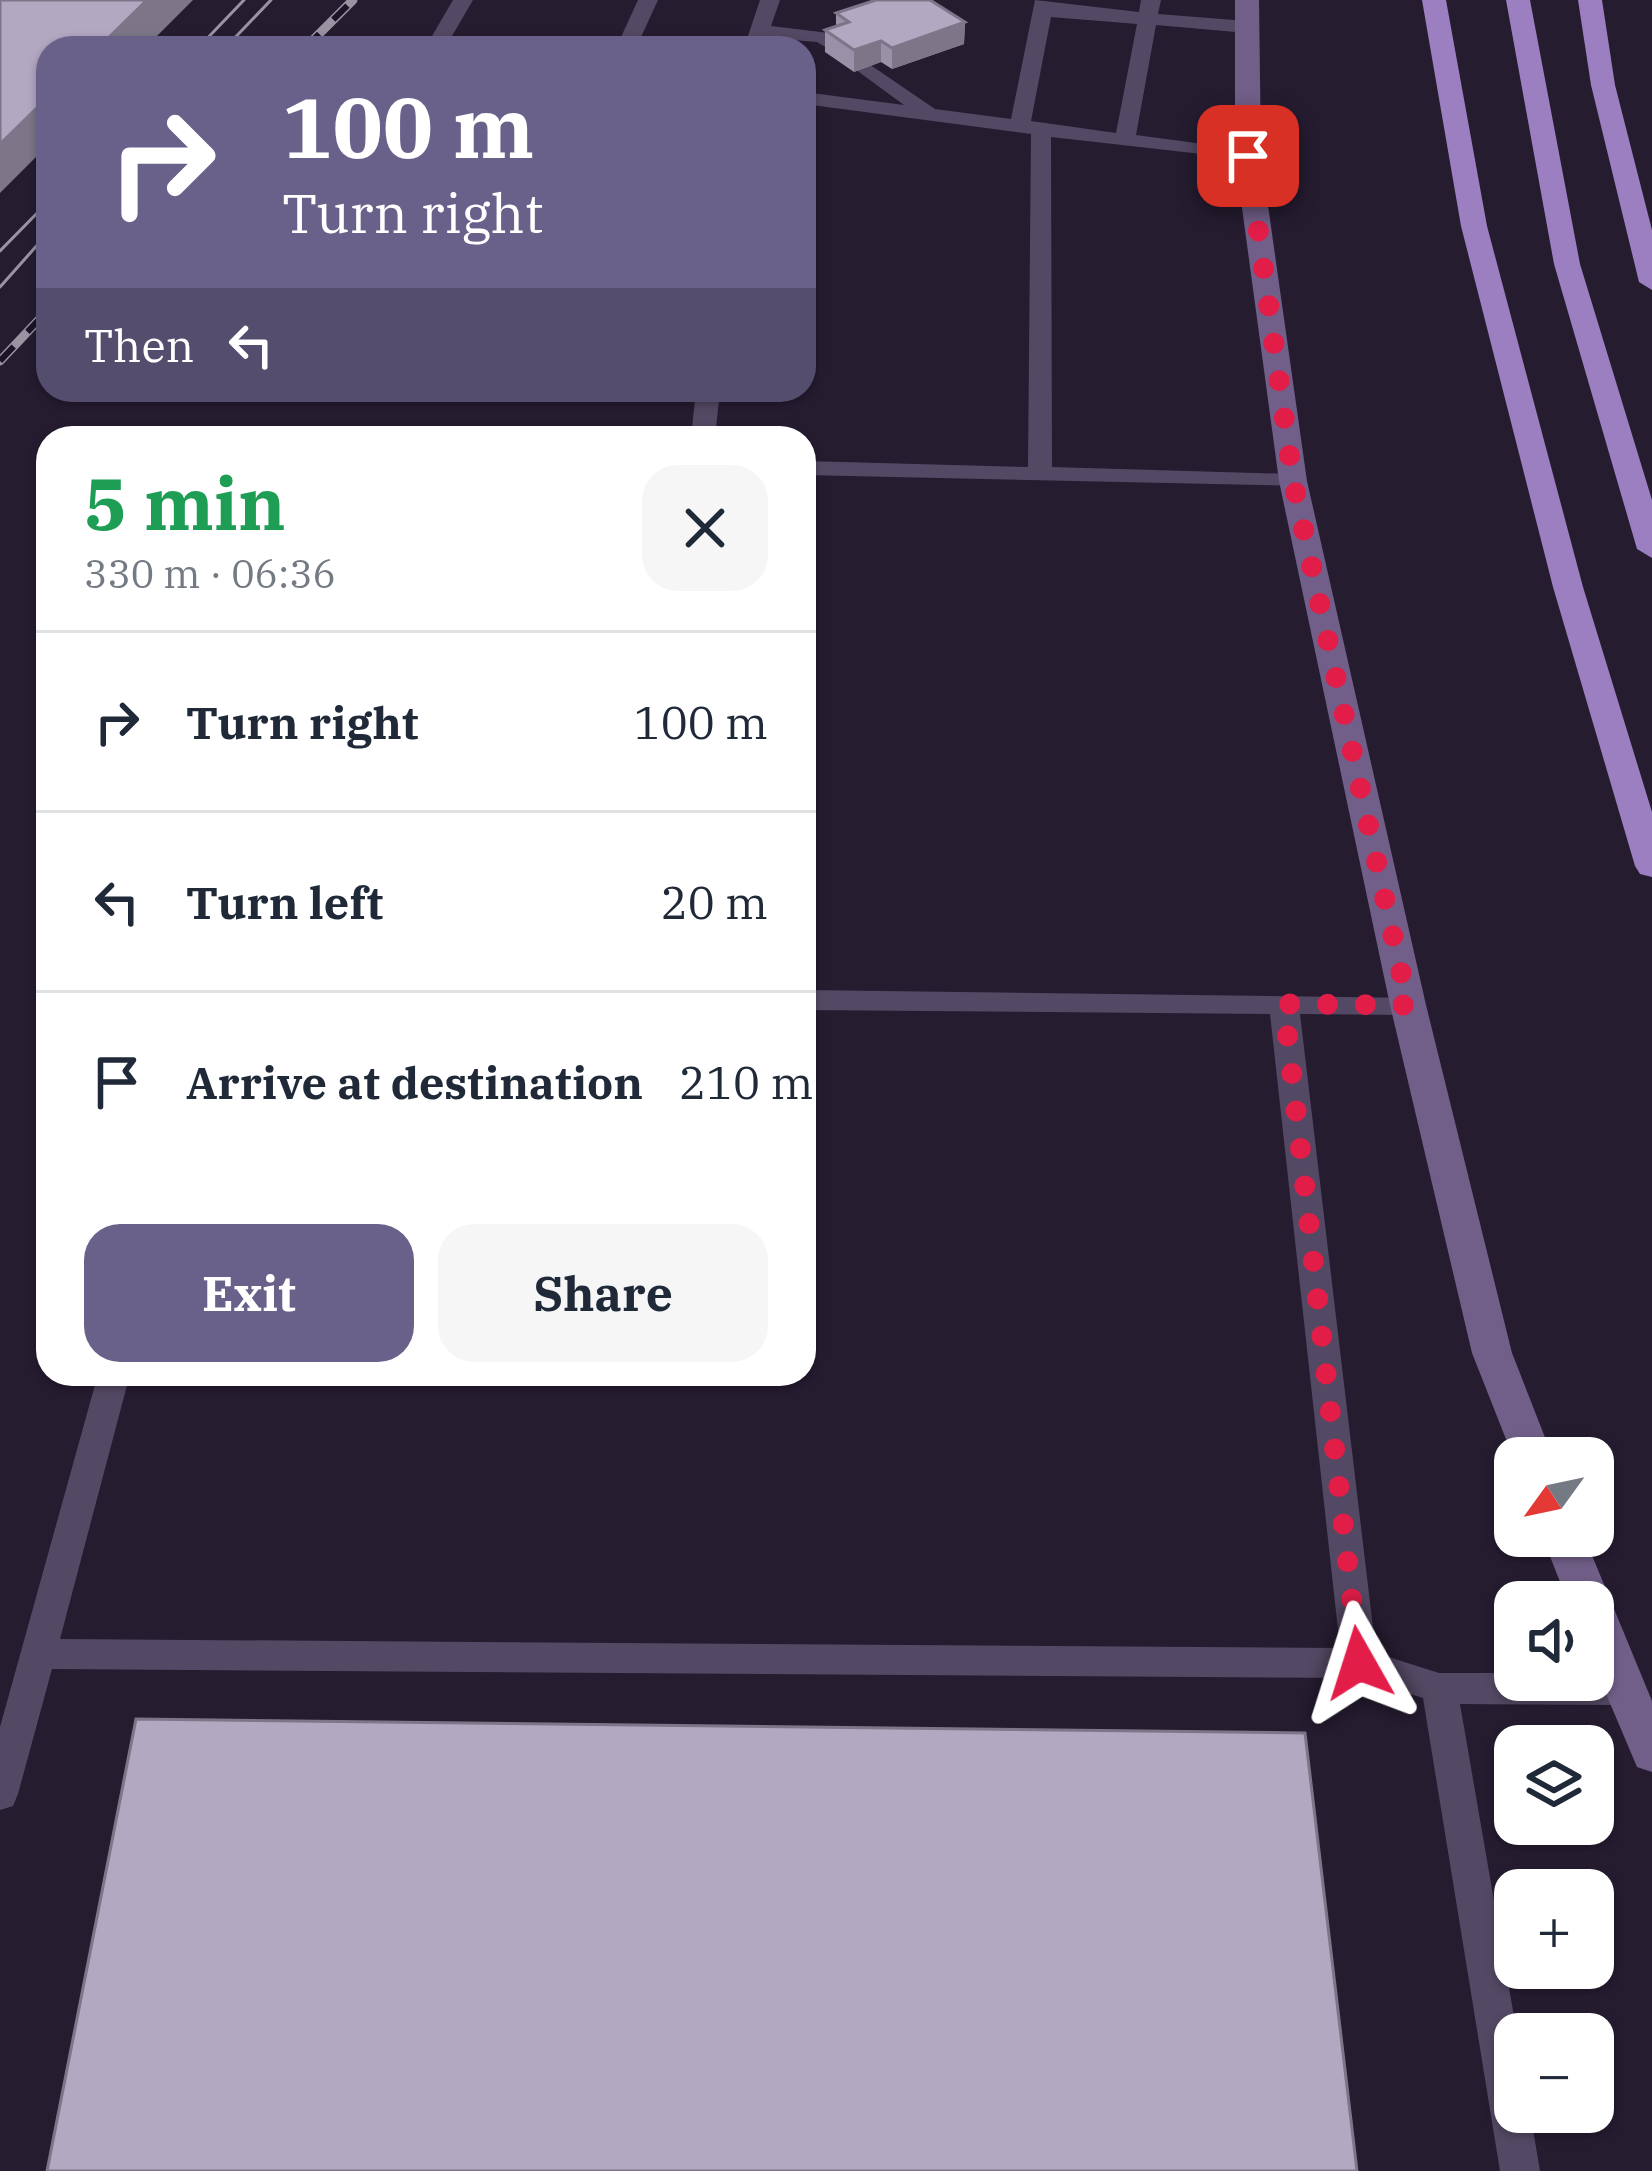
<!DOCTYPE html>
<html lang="en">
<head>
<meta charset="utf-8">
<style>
	:root { --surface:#fff; --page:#f6f6f7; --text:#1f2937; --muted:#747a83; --line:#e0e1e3; --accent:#6a618a }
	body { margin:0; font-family:"IBM Plex Serif",serif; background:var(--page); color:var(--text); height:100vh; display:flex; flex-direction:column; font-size:45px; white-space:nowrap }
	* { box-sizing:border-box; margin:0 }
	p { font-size:39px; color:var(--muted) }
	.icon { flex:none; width:66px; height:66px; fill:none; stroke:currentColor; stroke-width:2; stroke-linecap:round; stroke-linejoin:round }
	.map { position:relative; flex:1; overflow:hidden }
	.panel { position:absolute; left:36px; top:426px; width:780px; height:960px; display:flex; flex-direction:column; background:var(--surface); border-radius:36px; box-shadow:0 3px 9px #0004 }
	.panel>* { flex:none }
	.banner { position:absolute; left:36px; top:36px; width:780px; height:366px; border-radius:36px; box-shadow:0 3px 9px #0004; background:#6a618a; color:#fff; overflow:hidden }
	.needle { width:78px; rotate:237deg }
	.tools { position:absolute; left:1494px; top:1437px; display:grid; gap:24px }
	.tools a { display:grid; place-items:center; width:120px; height:120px; border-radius:24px; background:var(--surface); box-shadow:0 3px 9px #0004; font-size:60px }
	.pin { position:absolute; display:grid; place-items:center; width:102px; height:102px; color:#fff; margin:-51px; border-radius:24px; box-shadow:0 6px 18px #0006 }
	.me { position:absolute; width:132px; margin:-66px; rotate:354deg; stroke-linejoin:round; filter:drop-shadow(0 0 9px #0008) }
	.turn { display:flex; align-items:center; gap:42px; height:252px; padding:0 48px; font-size:54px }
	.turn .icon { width:156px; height:156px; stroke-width:2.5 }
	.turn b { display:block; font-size:84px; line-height:102px }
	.then { display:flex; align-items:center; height:114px; padding:0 48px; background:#0003; gap:24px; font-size:45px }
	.round { display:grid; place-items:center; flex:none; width:126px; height:126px; border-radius:36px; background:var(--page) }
	.overview { display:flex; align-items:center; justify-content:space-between; height:204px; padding:0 48px }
	h1 { font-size:72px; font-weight:700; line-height:90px; color:#1e9e55 }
	.button { display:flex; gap:24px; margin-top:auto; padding:24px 48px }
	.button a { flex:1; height:138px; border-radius:36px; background:var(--accent); color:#fff; font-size:48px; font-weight:700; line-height:138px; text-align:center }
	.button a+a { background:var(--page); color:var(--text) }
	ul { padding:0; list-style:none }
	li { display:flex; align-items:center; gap:36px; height:180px; padding:0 48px; border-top:3px solid var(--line) }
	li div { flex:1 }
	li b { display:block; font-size:45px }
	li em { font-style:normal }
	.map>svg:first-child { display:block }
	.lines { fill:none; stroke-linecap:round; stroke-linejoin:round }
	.lane { fill:#544964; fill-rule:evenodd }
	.secondary { fill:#715f89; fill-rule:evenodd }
	.highway { fill:#9b7fc0; fill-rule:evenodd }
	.tram { stroke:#9993a2; stroke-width:3 }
	.rail-casing { stroke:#9993a2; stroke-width:9 }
	.rail { stroke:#1b1326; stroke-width:6; stroke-dasharray:20; stroke-linecap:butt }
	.wall { fill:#9a90a7 }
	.shaded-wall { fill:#7d7688 }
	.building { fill:#b3a8c2; stroke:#7d7688; stroke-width:3 }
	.route { stroke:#e11d48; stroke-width:21; stroke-dasharray:0 37.8 }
</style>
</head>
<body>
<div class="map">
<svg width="1652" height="2171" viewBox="0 0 1652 2171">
	<rect width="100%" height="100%" fill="#251c30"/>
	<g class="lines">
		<g class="lane">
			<path d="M453,0H473L445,48H425Z"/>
			<path d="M638,0H658L636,48H616Z"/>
			<path d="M760,0H780L771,26L829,33L847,48L837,54L817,42L767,38L764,48H744Z"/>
			<path d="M1035,0L1139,12L1141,0H1161L1158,14L1247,21L1257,27L1247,33L1156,25L1136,135L1248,150L1255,152V160L1051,137L1052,467L1293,474L1305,481L1302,486L804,475V461L1028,467L1031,134L804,104V92L904,105L859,72L856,68L866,62L935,109L1011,119ZM1051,17L1137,24L1116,133L1031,121Z"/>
			<path d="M696,390H720L715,438H691Z"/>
			<path d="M804,990L1418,998L1423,1005L1408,1015L1300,1014L1376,1653L1439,1673H1515V1680H1593V1674L1636,1679L1641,1690L1636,1701L1623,1705L1460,1704L1517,2034L1515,2112H1530L1540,2171H1500L1423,1698L1359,1678L52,1669L18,1794L13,1806L0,1810V1727L98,1374H130L60,1639L1340,1648L1270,1014L804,1010Z"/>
		</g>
		<g class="secondary">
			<path d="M1235,0H1259L1261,156L1307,481L1426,1005L1512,1353L1553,1458H1515V1462L1472,1353L1390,1005L1279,481L1235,156Z"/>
			<path d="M1542,1536H1584L1652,1701V1772L1637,1767L1593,1663V1602H1568Z"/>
		</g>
		<g class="highway">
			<path d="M1422,0H1446L1487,226L1583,587L1652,812V877L1640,874L1635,866L1553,587L1461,226Z"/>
			<path d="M1506,0H1530L1580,264L1652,500V558L1637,549L1554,264Z"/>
			<path d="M1578,0H1602L1615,85L1652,230V290L1639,282L1591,85Z"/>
		</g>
		<g class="tram">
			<path d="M198,48L244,0"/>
			<path d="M225,48L271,0"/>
			<path d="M0,251L48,202"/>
			<path d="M0,287L48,233"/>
		</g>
		<defs>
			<g id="rail">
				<path d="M305,48L353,0"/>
				<path d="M0,361L48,310"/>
			</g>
		</defs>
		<use href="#rail" class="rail-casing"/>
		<use href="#rail" class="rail"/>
	</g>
	<path class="wall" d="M836,13L965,22L964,44L892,69L881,62L854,72L825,52V30L836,26Z"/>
	<g class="shaded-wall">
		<path d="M147,0H193L145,48H98Z"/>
		<path d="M965,22L964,44L892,69V48Z"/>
		<path d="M881,41V62L854,72V50Z"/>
		<path d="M48,97V145L0,193V144Z"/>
	</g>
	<g class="building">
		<path d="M0,0H147L98,48H48V97L0,144Z"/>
		<path d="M876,0H930L965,22L892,48L881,41L854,50L825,30L849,22L836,13Z"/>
		<path d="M136,1719L1305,1733L1357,2171H47Z"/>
	</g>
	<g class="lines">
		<path class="route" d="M1248,156L1293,481L1408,1005L1284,1004L1359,1663"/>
	</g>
</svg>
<div class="tools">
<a><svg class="needle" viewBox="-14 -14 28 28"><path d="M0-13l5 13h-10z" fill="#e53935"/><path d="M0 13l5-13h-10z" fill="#747a83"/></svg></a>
<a><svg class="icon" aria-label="sound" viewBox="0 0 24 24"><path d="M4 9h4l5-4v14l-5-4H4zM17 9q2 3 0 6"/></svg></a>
<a><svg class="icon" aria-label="layers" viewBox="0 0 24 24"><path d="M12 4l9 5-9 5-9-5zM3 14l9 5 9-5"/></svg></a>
<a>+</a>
<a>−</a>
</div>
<div class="pin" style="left:1248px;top:156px;background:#d93025"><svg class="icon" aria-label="arrive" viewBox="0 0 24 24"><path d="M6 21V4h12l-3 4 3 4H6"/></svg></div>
<svg class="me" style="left:1359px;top:1663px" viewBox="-20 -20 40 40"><path d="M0-17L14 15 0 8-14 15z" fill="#e11d48" stroke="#fff" stroke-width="4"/></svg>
<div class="banner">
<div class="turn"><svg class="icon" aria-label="right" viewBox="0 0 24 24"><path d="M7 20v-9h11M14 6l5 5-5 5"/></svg><div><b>100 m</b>Turn right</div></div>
<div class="then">Then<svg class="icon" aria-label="left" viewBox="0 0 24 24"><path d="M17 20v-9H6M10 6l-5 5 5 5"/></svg></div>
</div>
<section class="panel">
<div class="overview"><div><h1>5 min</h1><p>330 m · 06:36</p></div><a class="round"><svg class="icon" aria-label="close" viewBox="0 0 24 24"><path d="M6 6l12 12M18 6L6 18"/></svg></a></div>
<ul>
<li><svg class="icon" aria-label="right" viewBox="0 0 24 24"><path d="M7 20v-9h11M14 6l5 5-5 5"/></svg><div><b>Turn right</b></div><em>100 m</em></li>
<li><svg class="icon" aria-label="left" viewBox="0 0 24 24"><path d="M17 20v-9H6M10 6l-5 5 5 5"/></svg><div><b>Turn left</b></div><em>20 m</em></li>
<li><svg class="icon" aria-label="arrive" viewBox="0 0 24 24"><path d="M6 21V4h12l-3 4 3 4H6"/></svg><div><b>Arrive at destination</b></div><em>210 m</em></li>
</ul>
<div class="button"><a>Exit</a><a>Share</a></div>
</section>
</div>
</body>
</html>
